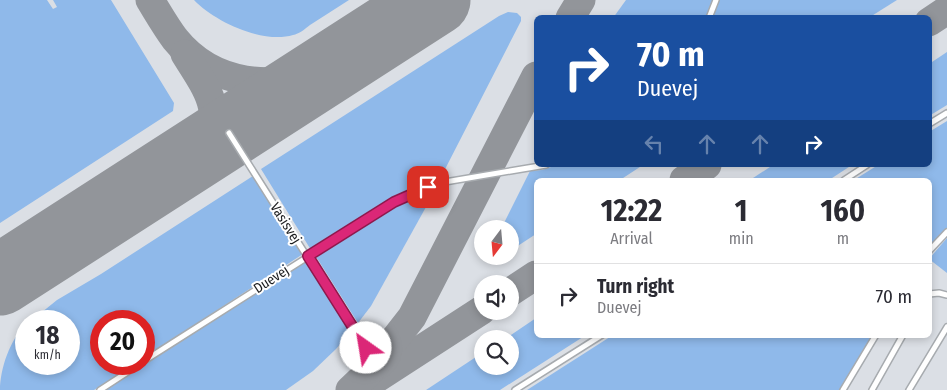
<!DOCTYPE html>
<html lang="en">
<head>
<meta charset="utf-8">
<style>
	:root { --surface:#fff; --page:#f7f7f7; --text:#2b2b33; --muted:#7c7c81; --line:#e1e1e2 }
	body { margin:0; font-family:"Fira Sans Condensed",sans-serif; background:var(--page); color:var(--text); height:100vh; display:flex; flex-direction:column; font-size:19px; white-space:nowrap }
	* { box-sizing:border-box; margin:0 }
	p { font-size:16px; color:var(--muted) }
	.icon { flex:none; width:28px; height:28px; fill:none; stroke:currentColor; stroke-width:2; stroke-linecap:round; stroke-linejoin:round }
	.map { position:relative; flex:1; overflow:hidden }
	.panel { position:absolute; left:534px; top:178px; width:398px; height:160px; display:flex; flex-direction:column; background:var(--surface); border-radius:8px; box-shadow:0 2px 8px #0003 }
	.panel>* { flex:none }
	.top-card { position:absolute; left:534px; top:15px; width:398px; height:152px; border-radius:8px; box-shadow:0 2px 8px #0003; background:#1a4fa0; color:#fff; overflow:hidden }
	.needle { width:32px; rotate:196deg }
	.controls { position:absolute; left:474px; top:220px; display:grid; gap:10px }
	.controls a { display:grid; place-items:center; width:45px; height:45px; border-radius:50%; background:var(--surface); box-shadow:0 2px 8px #0003; font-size:25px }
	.speed { position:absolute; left:15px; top:310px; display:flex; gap:10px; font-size:25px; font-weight:700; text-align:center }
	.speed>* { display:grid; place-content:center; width:65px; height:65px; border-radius:50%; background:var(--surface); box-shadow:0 2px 8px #0003; line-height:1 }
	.speed small { font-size:12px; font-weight:400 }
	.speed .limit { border:8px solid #d22; background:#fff; color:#111 }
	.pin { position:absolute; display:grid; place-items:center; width:42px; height:42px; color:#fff; margin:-21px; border-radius:10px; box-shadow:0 2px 8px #0006 }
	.me { position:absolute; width:55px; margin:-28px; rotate:328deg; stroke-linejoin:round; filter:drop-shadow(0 0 4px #0008) }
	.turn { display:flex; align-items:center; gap:18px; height:105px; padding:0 20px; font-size:22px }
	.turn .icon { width:65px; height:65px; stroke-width:2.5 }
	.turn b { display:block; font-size:35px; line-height:42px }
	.lanes { display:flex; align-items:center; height:48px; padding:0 20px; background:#0003; justify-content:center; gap:25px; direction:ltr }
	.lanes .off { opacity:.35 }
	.eta { display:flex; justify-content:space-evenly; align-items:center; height:85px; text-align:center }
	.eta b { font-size:30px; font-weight:700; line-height:35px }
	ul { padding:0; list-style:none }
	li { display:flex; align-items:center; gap:15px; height:65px; padding:0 20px; border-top:1px solid var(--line) }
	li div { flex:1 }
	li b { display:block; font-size:19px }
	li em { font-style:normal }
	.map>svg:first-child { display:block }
	.grass { fill:#8fb9ea }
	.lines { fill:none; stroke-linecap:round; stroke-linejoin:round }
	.taxiway { stroke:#92959a; stroke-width:29 }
	.runway { stroke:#92959a; stroke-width:71 }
	.lane-casing { stroke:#a7abaf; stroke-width:8 }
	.lane { stroke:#fff; stroke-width:5 }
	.route-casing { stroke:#8e194d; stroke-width:12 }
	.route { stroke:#db2777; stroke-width:9 }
	.labels { text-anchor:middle; stroke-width:4; stroke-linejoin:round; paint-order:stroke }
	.street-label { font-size:14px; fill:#1c1d1f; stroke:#fff }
</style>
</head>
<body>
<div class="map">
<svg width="947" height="390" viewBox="0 0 947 390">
	<rect width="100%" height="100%" fill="#dbdfe5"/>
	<g class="grass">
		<path d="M0,0H47L53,9L57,7L53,0H111L174,103L173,111L0,223Z"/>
		<path d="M194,0H349C336,8 323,17 310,25C305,29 299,34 293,35C263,44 215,22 194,0Z"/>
		<path d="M626,0H713L706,17L613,18Z"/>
		<path d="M719,0H897L870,17L711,18Z"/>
		<path d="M508,12L517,13L521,17V21L440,179C392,197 354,222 311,250L261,169L499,16Z"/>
		<path d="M947,52V105L929,116V64Z"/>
		<path d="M947,121V228L929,246V180H854L878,165H929V132Z"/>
		<path d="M557,165H643L620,180H536V234L510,251V229H501L530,171L542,170Z"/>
		<path d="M773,165H852L829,180H750Z"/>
		<path d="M256,174L306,252L144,358V321H101V364H134L94,390H0C0,369 10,339 26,325V364H69V321H31L57,300L101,274Z"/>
		<path d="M436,189L371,306L358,323L315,255L384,212Z"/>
		<path d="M947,238V273L929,259Z"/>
		<path d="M311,258L355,327L336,349L313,371L286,390H105Z"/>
		<path d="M536,318V335H586L500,390H426L482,353V366H510V339H505Z"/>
		<path d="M613,335H872L841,390H527Z"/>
	</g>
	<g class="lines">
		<g class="taxiway">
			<path d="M150,0C158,13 166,27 175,39C214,87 273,90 327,70"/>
			<path d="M570,18L581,0"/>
			<path d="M929,22L947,10"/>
			<path d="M185,54C207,90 229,114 198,153"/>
			<path d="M684,180L707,165"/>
			<path d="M0,281L2,279"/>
			<path d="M510,292L536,275"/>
			<path d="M371,382L482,310"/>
			<path d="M350,390L369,372L412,317L536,76"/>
		</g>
		<path class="runway" d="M0,280L435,0"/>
		<defs>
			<g id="lane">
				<path d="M709,18L716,0"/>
				<path d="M929,124L947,113"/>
				<path d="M229,133L375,364"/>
				<path d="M844,180L867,165"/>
				<path d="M929,251L947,232"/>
				<path d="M929,294L939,293L947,295"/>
				<path d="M144,361L394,202L417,191L439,183L546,165"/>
				<path d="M100,390L140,364"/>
				<path d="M515,390L602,335"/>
				<path d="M843,390L876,335"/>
				<path d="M872,390L903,335"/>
				<path d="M909,390L947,327"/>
			</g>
		</defs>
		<use href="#lane" class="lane-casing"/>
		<use href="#lane" class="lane"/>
	</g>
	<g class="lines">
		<defs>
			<path id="route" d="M366,348L308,256L394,202L428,187"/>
		</defs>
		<use href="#route" class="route-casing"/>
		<use href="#route" class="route"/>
	</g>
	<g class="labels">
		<g class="street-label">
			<text transform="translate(286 223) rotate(58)" y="5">Vasisvej</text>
			<text transform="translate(271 279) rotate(-33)" y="5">Duevej</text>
		</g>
	</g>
</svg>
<div class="controls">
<a><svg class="needle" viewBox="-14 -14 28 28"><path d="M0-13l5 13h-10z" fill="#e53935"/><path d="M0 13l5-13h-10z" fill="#7c7c81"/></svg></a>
<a><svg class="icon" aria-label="sound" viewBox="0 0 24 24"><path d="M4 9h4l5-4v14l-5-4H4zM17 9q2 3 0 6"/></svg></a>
<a><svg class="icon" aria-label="search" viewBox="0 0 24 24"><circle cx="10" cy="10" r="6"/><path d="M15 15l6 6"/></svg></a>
</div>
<div class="speed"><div>18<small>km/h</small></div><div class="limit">20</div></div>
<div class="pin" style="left:428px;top:187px;background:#d93025"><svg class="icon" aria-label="arrive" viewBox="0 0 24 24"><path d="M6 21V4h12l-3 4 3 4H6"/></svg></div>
<svg class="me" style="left:366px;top:348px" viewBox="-20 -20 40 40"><circle r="19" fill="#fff"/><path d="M0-13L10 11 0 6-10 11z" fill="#db2777"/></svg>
<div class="top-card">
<div class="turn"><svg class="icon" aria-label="right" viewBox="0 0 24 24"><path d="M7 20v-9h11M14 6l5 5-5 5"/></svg><div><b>70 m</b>Duevej</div></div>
<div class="lanes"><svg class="icon off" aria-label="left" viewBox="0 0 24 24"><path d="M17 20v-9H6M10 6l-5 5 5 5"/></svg><svg class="icon off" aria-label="ahead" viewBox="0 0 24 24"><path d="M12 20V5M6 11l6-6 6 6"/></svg><svg class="icon off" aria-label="ahead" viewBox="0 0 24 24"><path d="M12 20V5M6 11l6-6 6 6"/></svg><svg class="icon" aria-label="right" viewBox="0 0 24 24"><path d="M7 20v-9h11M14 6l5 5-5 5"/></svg></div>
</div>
<section class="panel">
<div class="eta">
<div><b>12:22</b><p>Arrival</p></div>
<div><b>1</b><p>min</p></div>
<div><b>160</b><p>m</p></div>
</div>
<ul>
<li><svg class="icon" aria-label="right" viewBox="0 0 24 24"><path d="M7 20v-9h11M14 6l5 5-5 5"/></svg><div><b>Turn right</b><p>Duevej</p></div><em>70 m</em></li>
</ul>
</section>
</div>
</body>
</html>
